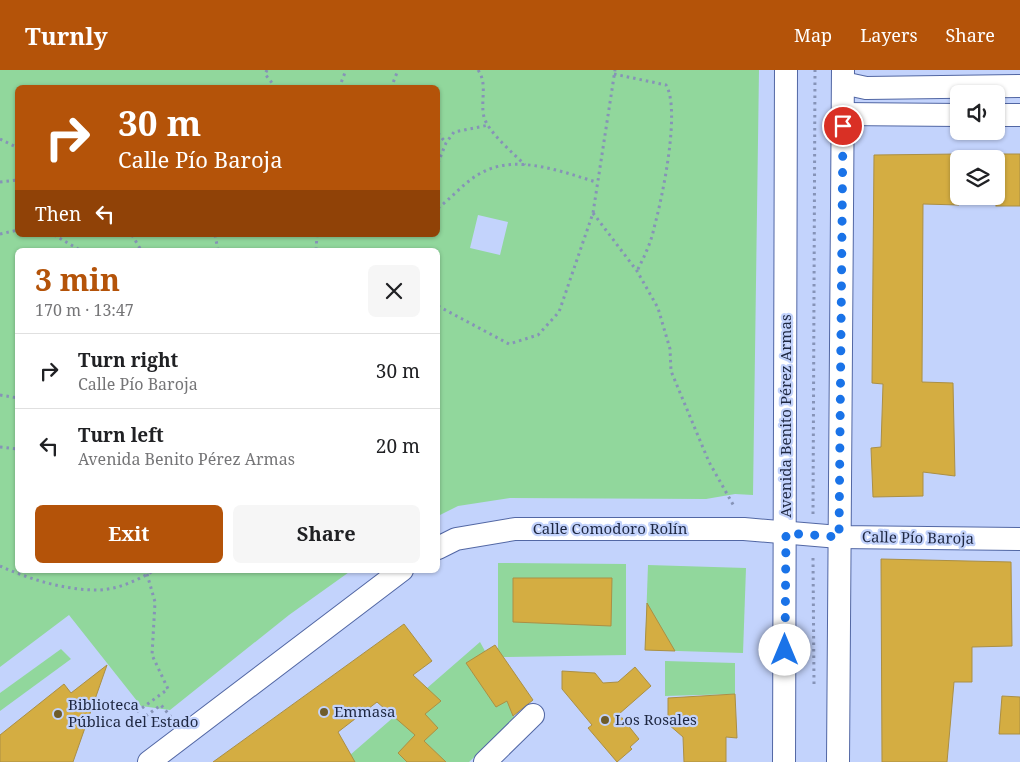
<!DOCTYPE html>
<html lang="en">
<head>
<meta charset="utf-8">
<style>
	:root { --surface:#fff; --page:#f6f6f6; --text:#202124; --muted:#757577; --line:#e0e0e0; --accent:#b45309 }
	body { margin:0; font-family:"Noto Serif",serif; background:var(--page); color:var(--text); height:100vh; display:flex; flex-direction:column; font-size:19px; white-space:nowrap }
	* { box-sizing:border-box; margin:0 }
	p { font-size:16px; color:var(--muted) }
	.icon { flex:none; width:28px; height:28px; fill:none; stroke:currentColor; stroke-width:2; stroke-linecap:round; stroke-linejoin:round }
	.map { position:relative; flex:1; overflow:hidden }
	.sheet { position:absolute; left:15px; top:178px; width:425px; height:325px; display:flex; flex-direction:column; background:var(--surface); border-radius:8px; box-shadow:0 1px 4px #0004 }
	.sheet>* { flex:none }
	.hud { position:absolute; left:15px; top:15px; width:425px; height:152px; border-radius:8px; box-shadow:0 1px 4px #0004; background:#b45309; color:#fff; overflow:hidden }
	.buttons { position:absolute; left:950px; top:15px; display:grid; gap:10px }
	.buttons a { display:grid; place-items:center; width:55px; height:55px; border-radius:8px; background:var(--surface); box-shadow:0 1px 4px #0004; font-size:25px }
	.pin { position:absolute; display:grid; place-items:center; width:42px; height:42px; color:#fff; margin:-21px; border:2px solid #fff; border-radius:50%; box-shadow:0 1px 5px #0007 }
	.me { position:absolute; width:55px; margin:-28px; rotate:0deg; stroke-linejoin:round; filter:drop-shadow(0 0 4px #0008) }
	.turn { display:flex; align-items:center; gap:18px; height:105px; padding:0 20px; font-size:22px }
	.turn .icon { width:65px; height:65px; stroke-width:2.5 }
	.turn b { display:block; font-size:35px; line-height:42px }
	.then { display:flex; align-items:center; height:48px; padding:0 20px; background:#0003; gap:10px; font-size:19px }
	.round { display:grid; place-items:center; flex:none; width:52px; height:52px; border-radius:8px; background:var(--page) }
	.summary { display:flex; align-items:center; justify-content:space-between; height:85px; padding:0 20px }
	h1 { font-size:30px; font-weight:700; line-height:38px; color:var(--accent) }
	.button { display:flex; gap:10px; margin-top:auto; padding:10px 20px }
	.button a { flex:1; height:58px; border-radius:8px; background:var(--accent); color:#fff; font-size:20px; font-weight:700; line-height:58px; text-align:center }
	.button a+a { background:var(--page); color:var(--text) }
	ul { padding:0; list-style:none }
	li { display:flex; align-items:center; gap:15px; height:75px; padding:0 20px; border-top:1px solid var(--line) }
	li div { flex:1 }
	li b { display:block; font-size:19px }
	li em { font-style:normal }
	header { display:flex; align-items:center; gap:30px; box-sizing:border-box; height:70px; padding:0 25px; background:var(--accent); color:#fff }
	header strong { font-size:24px }
	nav { display:flex; gap:28px; margin-inline-start:auto; font-size:18px }
	.map>svg:first-child { display:block }
	.green { fill:#91d79c; fill-rule:evenodd }
	.building { fill:#d4ad42; stroke:#ab8f44 }
	.lines { fill:none; stroke-linecap:round; stroke-linejoin:round }
	.minor-casing { stroke:#5267a4; stroke-width:24 }
	.path { stroke:#8693b7; stroke-width:3; stroke-dasharray:2.5 4; stroke-linecap:butt }
	.minor { stroke:#fff; stroke-width:22 }
	.route { stroke:#1a73e8; stroke-width:9; stroke-dasharray:0 16.2 }
	.poi-dot { fill:#6f5c2a; stroke:#c3d3fc; stroke-width:2 }
	.labels { text-anchor:middle; stroke-width:4.5; stroke-linejoin:round; paint-order:stroke }
	.street-label { font-size:15px; fill:#1e2741; stroke:#c3d3fc }
	.poi-label { font-size:15px; fill:#1e2741; stroke:#c3d3fc; text-anchor:start }
</style>
</head>
<body>
<header>
<strong>Turnly</strong>
<nav><a>Map</a><a>Layers</a><a>Share</a></nav>
</header>
<div class="map">
<svg width="1020" height="692" viewBox="0 0 1020 692">
	<rect width="100%" height="100%" fill="#c3d3fc"/>
	<g class="green">
		<path d="M0,0H759L753,425L735,424L706,429L510,428L458,436L438,446V180H18V500H352L289,545L170,640L141,636L69,545L0,597ZM18,18H438V165H18ZM478,145L508,152L500,185L470,178Z"/>
		<path d="M498,493L626,494V585L503,587L498,580Z"/>
		<path d="M648,495L746,498L743,583L645,580Z"/>
		<path d="M480,572L485,581L471,601L507,631L515,649L469,692H342Z"/>
		<path d="M61,579L71,589L0,641V623Z"/>
		<path d="M665,591L735,593V624L665,626Z"/>
	</g>
	<g class="building">
		<path d="M959,84V135L923,134L922,312L953,313L955,406L923,402V426L873,427L871,378L881,377L883,314L872,313L874,85Z"/>
		<rect x="996" y="84" width="24" height="52"/>
		<path d="M881,489L1011,492L1012,576L972,577V612H954L947,692H882Z"/>
		<path d="M513,508H612L611,556L513,552Z"/>
		<path d="M647,533L675,581L645,580Z"/>
		<path d="M404,554L432,591L413,605L441,631L425,644L438,658L424,671L446,692H407L398,683L415,665L377,632L338,662L355,692H213Z"/>
		<path d="M495,575L533,630L513,646L507,631L496,637L466,593Z"/>
		<path d="M107,595L73,692H0V665L64,614L71,623Z"/>
		<path d="M635,597L651,616L619,644L639,669L630,677L632,679L617,692L588,658L592,655L562,619V601L595,603L603,613L618,612Z"/>
		<path d="M735,624L737,668L726,667V692H684L683,667L668,654V628Z"/>
		<path d="M1002,626L1020,627V664H999Z"/>
	</g>
	<g class="lines">
		<defs>
			<g id="minor">
				<path d="M843,13L866,18L1020,16"/>
				<path d="M843,44L959,45"/>
				<path d="M996,45H1020"/>
				<path d="M438,478L456,469L515,459H744L839,467L1020,469"/>
				<path d="M149,692L402,500"/>
				<path d="M485,692L533,645"/>
				<path d="M784,692L786,0"/>
				<path d="M838,692L843,0"/>
			</g>
		</defs>
		<use href="#minor" class="minor-casing"/>
		<g class="path">
			<path d="M267,0L265,4L276,18"/>
			<path d="M478,0C488,14 480,31 484,47C488,62 514,84 525,95"/>
			<path d="M614,4L666,15C681,40 662,129 654,158C651,173 644,187 637,201"/>
			<path d="M339,18L346,0"/>
			<path d="M391,18L398,0"/>
			<path d="M438,63L446,73"/>
			<path d="M0,69L18,78"/>
			<path d="M438,93L446,73L454,62L489,55"/>
			<path d="M0,112L18,110"/>
			<path d="M438,138C453,127 466,110 483,102C517,84 563,102 596,112"/>
			<path d="M593,143L637,201L658,238L670,279L671,301L709,392L735,438"/>
			<path d="M0,164L18,160"/>
			<path d="M54,165L80,180"/>
			<path d="M132,165L141,180"/>
			<path d="M215,165L218,180"/>
			<path d="M316,180L317,165"/>
			<path d="M438,236L509,274L538,265L559,242L593,143L615,0"/>
			<path d="M0,325L18,328"/>
			<path d="M0,377L18,379"/>
			<path d="M813,444L815,0"/>
			<path d="M813,488L814,614"/>
			<path d="M0,496C29,509 64,520 97,520C117,520 138,510 155,500"/>
			<path d="M147,504L155,532L152,585L168,619L138,641L143,648L161,635L171,647"/>
		</g>
		<use href="#minor" class="minor"/>
	</g>
	<g class="lines">
		<path class="route" d="M785,580L786,463L839,467L843,56"/>
	</g>
	<g class="poi-dot">
		<circle cx="324" cy="642" r="5"/>
		<circle cx="58" cy="644" r="5"/>
		<circle cx="605" cy="650" r="5"/>
	</g>
	<g class="labels">
		<g class="street-label">
			<text transform="translate(786 346) rotate(-90)" y="5">Avenida Benito Pérez Armas</text>
			<text x="610" y="464">Calle Comodoro Rolín</text>
			<text transform="translate(918 468) rotate(1)" y="5">Calle Pío Baroja</text>
		</g>
		<g class="poi-label">
			<text x="68" y="640">Biblioteca<tspan x="68" dy="17">Pública del Estado</tspan></text>
			<text x="334" y="647">Emmasa</text>
			<text x="615" y="655">Los Rosales</text>
		</g>
	</g>
</svg>
<div class="buttons">
<a><svg class="icon" aria-label="sound" viewBox="0 0 24 24"><path d="M4 9h4l5-4v14l-5-4H4zM17 9q2 3 0 6"/></svg></a>
<a><svg class="icon" aria-label="layers" viewBox="0 0 24 24"><path d="M12 4l9 5-9 5-9-5zM3 14l9 5 9-5"/></svg></a>
</div>
<div class="pin" style="left:843px;top:56px;background:#d93025"><svg class="icon" aria-label="arrive" viewBox="0 0 24 24"><path d="M6 21V4h12l-3 4 3 4H6"/></svg></div>
<svg class="me" style="left:785px;top:580px" viewBox="-20 -20 40 40"><circle r="19" fill="#fff"/><path d="M0-13L10 11 0 6-10 11z" fill="#1a73e8"/></svg>
<div class="hud">
<div class="turn"><svg class="icon" aria-label="right" viewBox="0 0 24 24"><path d="M7 20v-9h11M14 6l5 5-5 5"/></svg><div><b>30 m</b>Calle Pío Baroja</div></div>
<div class="then">Then<svg class="icon" aria-label="left" viewBox="0 0 24 24"><path d="M17 20v-9H6M10 6l-5 5 5 5"/></svg></div>
</div>
<section class="sheet">
<div class="summary"><div><h1>3 min</h1><p>170 m · 13:47</p></div><a class="round"><svg class="icon" aria-label="close" viewBox="0 0 24 24"><path d="M6 6l12 12M18 6L6 18"/></svg></a></div>
<ul>
<li><svg class="icon" aria-label="right" viewBox="0 0 24 24"><path d="M7 20v-9h11M14 6l5 5-5 5"/></svg><div><b>Turn right</b><p>Calle Pío Baroja</p></div><em>30 m</em></li>
<li><svg class="icon" aria-label="left" viewBox="0 0 24 24"><path d="M17 20v-9H6M10 6l-5 5 5 5"/></svg><div><b>Turn left</b><p>Avenida Benito Pérez Armas</p></div><em>20 m</em></li>
</ul>
<div class="button"><a>Exit</a><a>Share</a></div>
</section>
</div>
</body>
</html>
